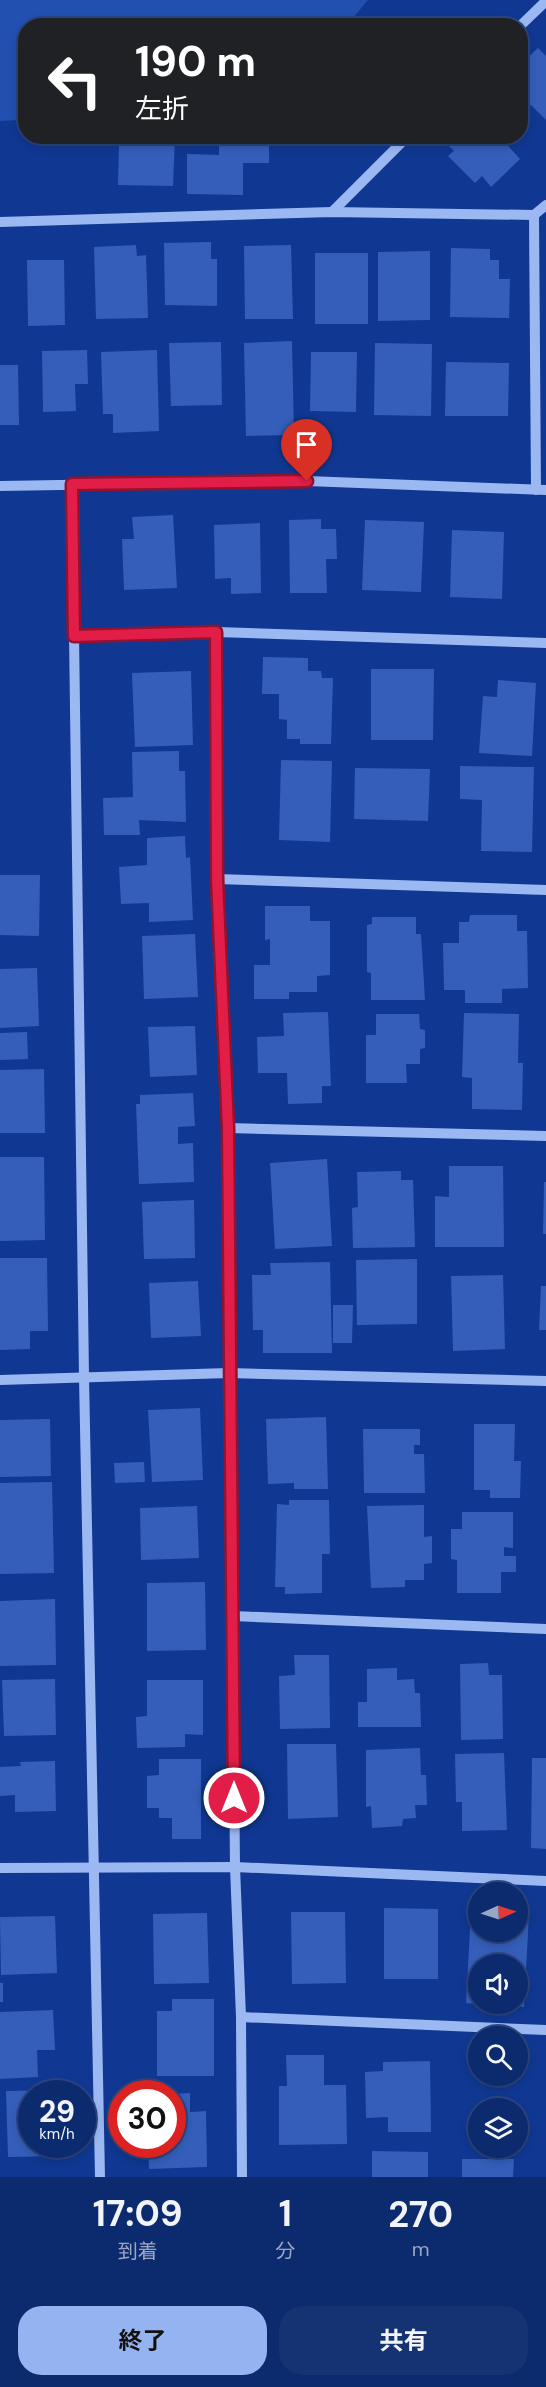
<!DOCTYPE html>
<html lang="ja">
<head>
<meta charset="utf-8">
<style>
	:root { --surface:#0c2a6e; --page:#153273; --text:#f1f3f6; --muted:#9aa7c2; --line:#2c4681; --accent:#95b2f1 }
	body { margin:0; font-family:"DM Sans","Noto Sans JP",sans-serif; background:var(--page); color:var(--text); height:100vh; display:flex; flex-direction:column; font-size:22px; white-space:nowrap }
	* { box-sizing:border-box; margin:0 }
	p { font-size:20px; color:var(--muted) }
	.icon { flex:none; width:33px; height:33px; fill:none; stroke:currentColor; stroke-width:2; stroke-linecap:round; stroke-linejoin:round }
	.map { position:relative; height:2177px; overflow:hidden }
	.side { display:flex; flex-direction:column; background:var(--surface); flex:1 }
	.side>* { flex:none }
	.hud { position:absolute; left:18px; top:18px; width:510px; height:126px; border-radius:24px; box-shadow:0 3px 9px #0003,0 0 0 2px var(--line); background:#202124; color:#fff; overflow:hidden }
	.needle { width:39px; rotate:87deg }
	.fabs { position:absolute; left:468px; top:1882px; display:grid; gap:12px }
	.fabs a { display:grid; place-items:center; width:60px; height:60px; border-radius:50%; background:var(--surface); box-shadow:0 3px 9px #0003,0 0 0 2px var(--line); font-size:30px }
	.speed { position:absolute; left:18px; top:2080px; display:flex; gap:12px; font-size:30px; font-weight:700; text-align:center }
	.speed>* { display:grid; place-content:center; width:78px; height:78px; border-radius:50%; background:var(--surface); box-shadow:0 3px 9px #0003,0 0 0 2px var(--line); line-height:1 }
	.speed small { font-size:15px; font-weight:400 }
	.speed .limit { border:9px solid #d22; background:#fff; color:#111 }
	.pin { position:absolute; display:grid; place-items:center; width:51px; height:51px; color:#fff; margin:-62px -26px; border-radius:50% 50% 50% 0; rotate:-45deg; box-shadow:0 0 6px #0007 }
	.pin .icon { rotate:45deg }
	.me { position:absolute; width:66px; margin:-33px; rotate:0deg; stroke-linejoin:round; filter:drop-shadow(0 0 4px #0008) }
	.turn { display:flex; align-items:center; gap:21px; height:126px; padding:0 18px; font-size:27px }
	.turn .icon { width:78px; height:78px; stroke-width:2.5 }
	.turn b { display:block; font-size:42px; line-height:51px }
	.eta { display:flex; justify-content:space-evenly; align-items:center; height:102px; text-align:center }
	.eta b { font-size:36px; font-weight:700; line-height:42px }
	.cta { display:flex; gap:12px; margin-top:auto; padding:12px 18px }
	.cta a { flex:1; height:69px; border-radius:24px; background:var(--accent); color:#111; font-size:24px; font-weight:700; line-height:69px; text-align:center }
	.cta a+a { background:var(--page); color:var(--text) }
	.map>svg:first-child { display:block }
	.green { fill:#2250b1 }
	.building { fill:#345eb9 }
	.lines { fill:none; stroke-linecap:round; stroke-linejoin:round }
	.minor { stroke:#9cb8f3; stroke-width:10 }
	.route-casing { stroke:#92132f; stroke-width:15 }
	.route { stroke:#e11d48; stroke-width:10 }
</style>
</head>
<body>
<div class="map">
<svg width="546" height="2177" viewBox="0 0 546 2177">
	<rect width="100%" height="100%" fill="#103892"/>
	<path class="green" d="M0,0H368L347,25L26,26L25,114L19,120L0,121Z"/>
	<g class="building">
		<path d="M538,48L546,56V120L531,105L527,109L520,102V65Z"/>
		<path d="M111,136H175L173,186L118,185L119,143H111Z"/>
		<path d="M219,136H269V163H243V195L187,194V154L219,155Z"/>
		<path d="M452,136H499L520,159L491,187L482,176L475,183L448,156L454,151L446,143Z"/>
		<path d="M211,242V259H217V306L165,305L164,243Z"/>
		<path d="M136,245L137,256L146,255L148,318L96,319L94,247Z"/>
		<path d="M291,245L293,319H245L244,246Z"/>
		<path d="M451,248L490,249V260H499V279H510L509,318L450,317Z"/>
		<path d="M430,251V320L378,321V252Z"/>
		<rect x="315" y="253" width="53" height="71"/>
		<path d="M27,260H64L65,325L28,326Z"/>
		<path d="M292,341L294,435L246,436L244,343Z"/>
		<path d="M221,342L222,405L171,406L169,343Z"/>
		<path d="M375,343L432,344L431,416L374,415Z"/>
		<path d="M87,350L88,384H75L76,411L43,412L42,351Z"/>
		<path d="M157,350L159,431L113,433V414H103L101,352Z"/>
		<path d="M311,352H357L356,412L310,411Z"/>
		<path d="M446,362L509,363L508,416H445Z"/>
		<path d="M0,365H18L19,425H0Z"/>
		<path d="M173,515L177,588L124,590L122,539H134L132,517Z"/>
		<path d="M321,519V529H336L337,559H326L327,593H290L289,520Z"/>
		<path d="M365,520L424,522L421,592L362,590Z"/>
		<path d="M260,523L261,593L231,594V578L215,579L214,525Z"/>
		<path d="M452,530L504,532L502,599L450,597Z"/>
		<path d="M263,657L308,658V671H321L322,678H333L331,744H300V739H287V720L279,719V694H262Z"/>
		<path d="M371,669H434L433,740H371Z"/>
		<path d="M191,671L193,745L135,747L132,673Z"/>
		<path d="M498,680L536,683L532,756L479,753L483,696L497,697Z"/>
		<path d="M179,751V771H185L186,822L139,820L140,835H104L103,798L133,797L132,752Z"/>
		<path d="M281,760L332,761L330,842L279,840Z"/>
		<path d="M460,766L534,767L532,852L481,851L482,800L460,799Z"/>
		<path d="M355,768L430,769L428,821L354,819Z"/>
		<path d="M185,836L186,858L190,857L193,920L149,922V903L121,904L119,867L147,865V838Z"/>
		<path d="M0,875H40L39,936L0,935Z"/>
		<path d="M265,906H310V921H330V975L317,976V992H289V999H254V965H270V939L265,940Z"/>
		<path d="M470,915H517V931H527L528,988L502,989V1003H465V990H444L443,943H459V922H469Z"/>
		<path d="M372,917H416V934H421L425,1000H371V973L367,972V925L372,924Z"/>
		<path d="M195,934L198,997L144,999L142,936Z"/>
		<path d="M37,968L39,1026L0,1028V969Z"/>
		<path d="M328,1012L331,1086H322V1103L288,1104L287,1073H258L257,1037L284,1036L283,1013Z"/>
		<path d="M464,1013L519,1014L518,1063H523L522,1110L472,1109V1078L462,1077Z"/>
		<path d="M376,1014H419L420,1029L425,1030V1048L420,1049V1064H406L407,1083H366V1035H376Z"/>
		<path d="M195,1026L197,1075L150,1077L148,1027Z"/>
		<path d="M27,1032L28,1059L0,1060V1033Z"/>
		<path d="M44,1069L45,1133H0V1070Z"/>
		<path d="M193,1093L195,1126L178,1127V1144L193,1143L194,1182L139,1184L136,1104H140V1095Z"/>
		<path d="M0,1157H44L45,1240L0,1241Z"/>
		<path d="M327,1159L332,1246L275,1249L270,1163Z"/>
		<path d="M449,1166H503L504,1247H435V1196L449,1197Z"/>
		<path d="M401,1171V1180H413L415,1247L353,1248L352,1208L358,1207L357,1172Z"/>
		<path d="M544,1182H546V1234H543Z"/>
		<path d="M194,1200L195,1258L144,1259L142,1202Z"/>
		<path d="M0,1258H47L48,1331H30V1349L0,1350Z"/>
		<path d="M417,1259V1324L357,1325L356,1260Z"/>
		<path d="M330,1262L332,1353H263V1330H253L252,1275H271L270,1263Z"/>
		<path d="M503,1275L505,1349L453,1351L451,1276Z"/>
		<path d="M198,1281L201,1336L151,1338L149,1283Z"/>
		<path d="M541,1286H546V1330H539Z"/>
		<path d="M333,1305H353L352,1343H333Z"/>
		<path d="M200,1408L203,1480L152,1482L148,1410Z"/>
		<path d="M326,1417L328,1489H294V1483L268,1484L266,1419Z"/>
		<path d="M50,1419L51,1476L0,1477V1420Z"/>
		<path d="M474,1424H515L514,1461H521L520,1498H490V1490H474Z"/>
		<path d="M363,1429H420V1445H414V1454H424L425,1493H364Z"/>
		<path d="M144,1462L145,1482L115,1483L114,1463Z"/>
		<path d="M52,1482L54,1573L0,1574V1483Z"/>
		<path d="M289,1500H329L330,1554H322V1593L285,1594V1587H275L277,1504L289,1505Z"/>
		<path d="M424,1505V1537L432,1536V1563L424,1564V1580H405V1587L371,1588L367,1506Z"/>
		<path d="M197,1506L199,1558L141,1560L140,1508Z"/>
		<path d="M462,1512H513V1548L504,1547V1556H516V1572H501V1593H457V1560L451,1559V1529H462Z"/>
		<path d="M205,1582L206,1650L147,1651V1583Z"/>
		<path d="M55,1599L56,1665L0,1666V1601Z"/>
		<path d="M294,1655H329L330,1728L280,1729L279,1676L295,1675Z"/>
		<path d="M488,1663L489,1675H502L503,1739L461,1740L460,1664Z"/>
		<path d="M397,1668V1680L414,1679L415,1693H420L421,1727H358V1702H367V1669Z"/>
		<path d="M55,1679L56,1735L4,1736L2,1680Z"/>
		<path d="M147,1680H203V1735L185,1734V1747L137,1748L136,1717L147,1716Z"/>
		<path d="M287,1744H336L338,1817L288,1819Z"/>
		<path d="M420,1748L421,1775H426L427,1805H415L416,1818L403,1819L402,1826L372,1828L371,1806L366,1807V1750Z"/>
		<path d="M504,1753L507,1830L462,1831V1802H456L455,1754Z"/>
		<path d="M532,1758H546V1849L531,1848Z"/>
		<path d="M159,1759H201V1839H172V1818H159V1808H147V1776L159,1775Z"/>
		<path d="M55,1761L56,1811L15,1812V1795L0,1796V1767L21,1766L20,1762Z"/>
		<path d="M384,1908L438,1909V1979H384Z"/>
		<path d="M471,1911L478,1912V1932H518V1914H529L524,2007L510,2006L518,2004V1965H478V2004L466,2003Z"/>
		<path d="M291,1912H345L346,1983L292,1984Z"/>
		<path d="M207,1913L209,1983L154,1984L153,1914Z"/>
		<path d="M55,1916L57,1973L1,1975L0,1917Z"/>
		<rect x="0" y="1983" width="3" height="19"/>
		<path d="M172,1999H214V2076H157V2011H172Z"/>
		<path d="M53,2010L55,2050H37L38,2077L0,2079V2012Z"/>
		<path d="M286,2055H324V2085H346L347,2144L279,2145V2086H287Z"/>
		<path d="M430,2061L431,2132H388V2117L366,2118L365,2072L383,2071V2062Z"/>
		<path d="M59,2090L60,2094H32V2145H61V2156L8,2157L6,2091Z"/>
		<path d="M190,2093V2112L206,2111L207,2167L149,2169L148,2145H172V2094Z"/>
		<path d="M372,2151L428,2152V2177H372Z"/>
		<path d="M462,2159H514L513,2177H462Z"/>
	</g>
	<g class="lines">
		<g class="minor">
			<path d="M520,26L546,1"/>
			<path d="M332,212L408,136"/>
			<path d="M534,215L536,490"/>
			<path d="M0,222L332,212L534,215L546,205"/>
			<path d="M72,485L84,1377L100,2177"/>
			<path d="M0,486L307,481L546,490"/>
			<path d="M74,636L216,632"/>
			<path d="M217,879L546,890"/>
			<path d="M228,1128L546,1136"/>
			<path d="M0,1380L229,1373L546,1381"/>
			<path d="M233,1616L546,1629"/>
			<path d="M0,1868L235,1867L546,1881"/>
			<path d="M241,2017L546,2030"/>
			<path d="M242,2177L241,2017L235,1867L228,1128L217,879L216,632L546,643"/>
		</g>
	</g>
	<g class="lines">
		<defs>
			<path id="route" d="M234,1798L228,1128L217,879L216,632L74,636L72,484L307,481"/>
		</defs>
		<use href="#route" class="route-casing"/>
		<use href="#route" class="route"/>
	</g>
</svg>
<div class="fabs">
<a><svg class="needle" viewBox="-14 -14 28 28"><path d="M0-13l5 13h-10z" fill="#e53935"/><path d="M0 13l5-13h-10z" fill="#9aa7c2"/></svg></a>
<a><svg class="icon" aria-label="sound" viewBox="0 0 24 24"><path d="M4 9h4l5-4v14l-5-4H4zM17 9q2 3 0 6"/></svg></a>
<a><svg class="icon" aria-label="search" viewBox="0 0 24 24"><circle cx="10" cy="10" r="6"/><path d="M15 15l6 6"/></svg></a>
<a><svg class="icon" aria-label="layers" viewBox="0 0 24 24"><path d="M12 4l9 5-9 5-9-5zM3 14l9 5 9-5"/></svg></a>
</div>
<div class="speed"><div>29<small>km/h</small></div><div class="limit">30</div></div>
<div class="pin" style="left:307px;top:481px;background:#d93025"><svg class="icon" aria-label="arrive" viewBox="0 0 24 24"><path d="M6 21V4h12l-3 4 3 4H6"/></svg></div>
<svg class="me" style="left:234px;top:1798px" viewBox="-20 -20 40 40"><circle r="17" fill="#e11d48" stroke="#fff" stroke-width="3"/><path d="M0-11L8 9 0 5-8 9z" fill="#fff"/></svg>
<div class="hud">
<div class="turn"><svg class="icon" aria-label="left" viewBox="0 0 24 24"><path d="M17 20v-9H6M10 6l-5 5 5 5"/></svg><div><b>190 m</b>左折</div></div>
</div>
</div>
<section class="side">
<div class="eta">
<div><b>17:09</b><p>到着</p></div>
<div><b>1</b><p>分</p></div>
<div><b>270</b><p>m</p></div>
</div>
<div class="cta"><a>終了</a><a>共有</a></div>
</section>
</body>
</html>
